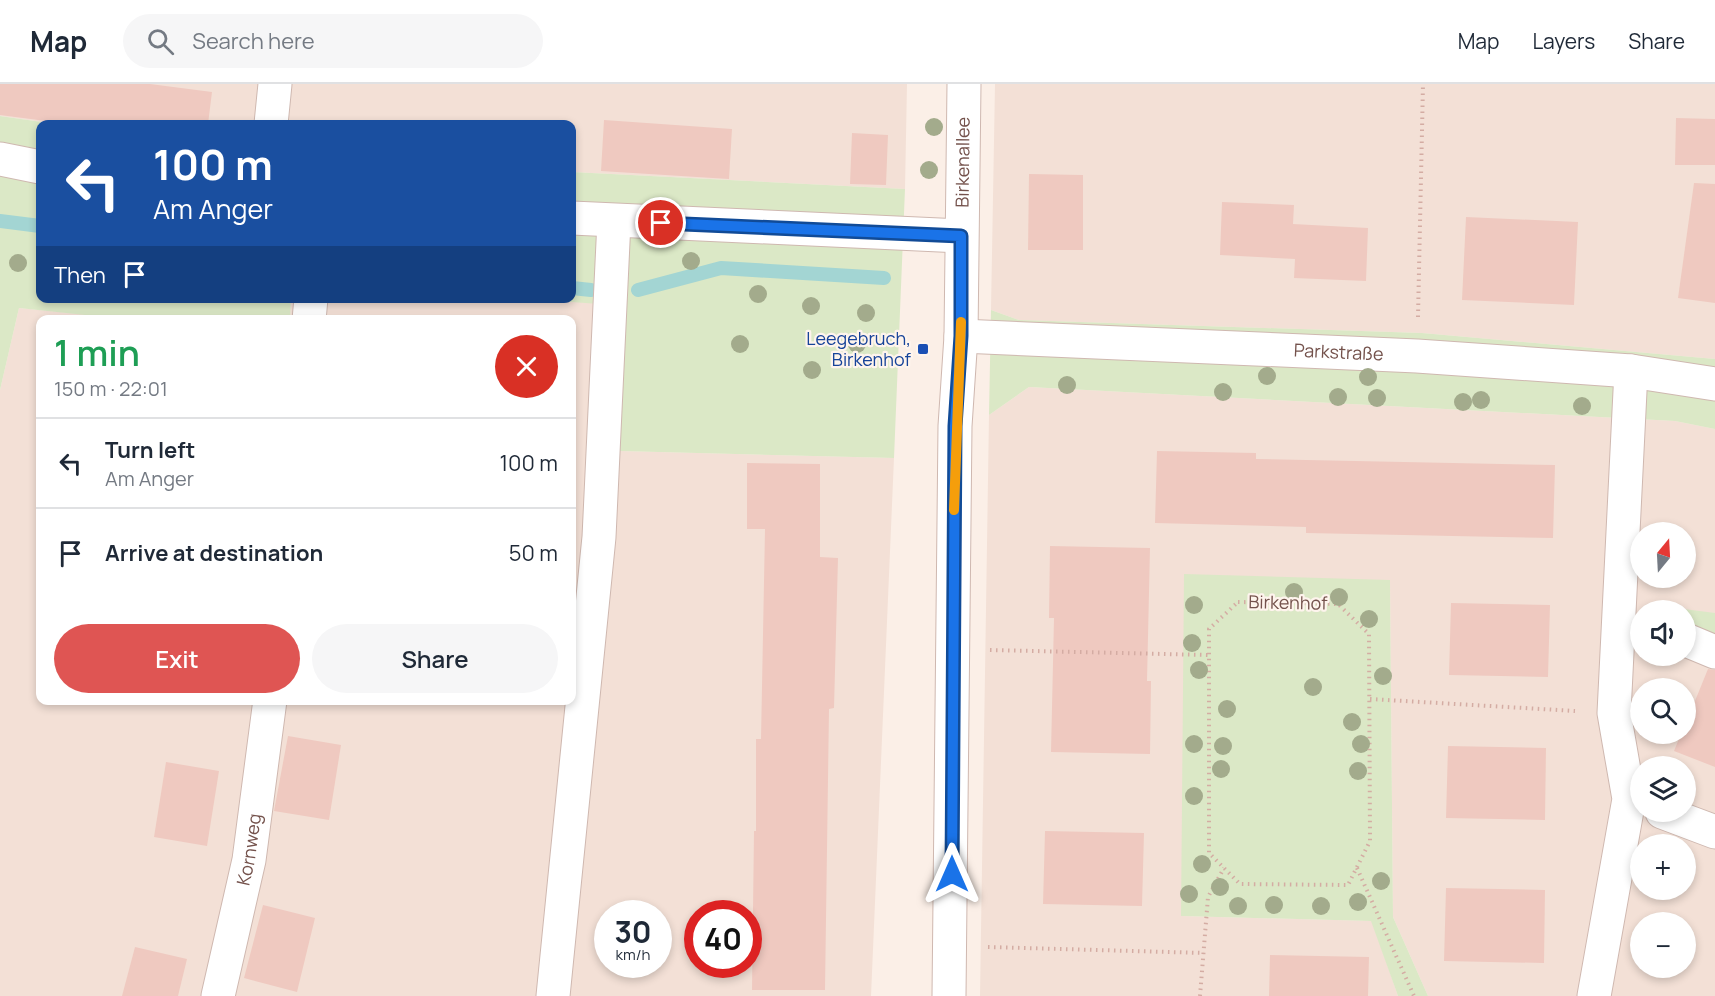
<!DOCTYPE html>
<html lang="en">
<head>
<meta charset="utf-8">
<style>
	:root { --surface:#fff; --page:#f6f6f7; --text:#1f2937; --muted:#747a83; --line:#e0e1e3; --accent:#df5553 }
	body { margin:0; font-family:Manrope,sans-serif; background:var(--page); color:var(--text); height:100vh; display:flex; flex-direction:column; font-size:22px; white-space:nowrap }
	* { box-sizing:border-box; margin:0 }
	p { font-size:20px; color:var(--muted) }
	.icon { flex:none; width:33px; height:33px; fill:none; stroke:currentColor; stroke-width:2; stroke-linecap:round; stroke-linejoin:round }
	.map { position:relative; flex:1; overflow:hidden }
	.side { position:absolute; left:36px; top:231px; width:540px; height:390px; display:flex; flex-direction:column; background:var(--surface); border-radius:12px; box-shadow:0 3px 9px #0003 }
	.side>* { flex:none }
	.top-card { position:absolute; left:36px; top:36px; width:540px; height:183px; border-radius:12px; box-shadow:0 3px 9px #0003; background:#1a4fa0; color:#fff; overflow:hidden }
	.needle { width:39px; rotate:18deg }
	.fabs { position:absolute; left:1630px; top:438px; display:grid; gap:12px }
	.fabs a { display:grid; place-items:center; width:66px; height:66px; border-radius:50%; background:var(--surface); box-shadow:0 3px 9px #0003; font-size:30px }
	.speed { position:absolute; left:594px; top:816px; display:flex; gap:12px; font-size:30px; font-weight:700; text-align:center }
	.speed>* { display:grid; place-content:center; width:78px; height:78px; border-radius:50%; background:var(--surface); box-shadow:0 3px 9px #0003; line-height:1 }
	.speed small { font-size:15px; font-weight:400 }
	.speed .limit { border:9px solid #d22; background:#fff; color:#111 }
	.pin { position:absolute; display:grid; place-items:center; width:51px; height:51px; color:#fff; margin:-26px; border:3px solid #fff; border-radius:50%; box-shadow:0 2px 6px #0007 }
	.me { position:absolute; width:66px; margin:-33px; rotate:0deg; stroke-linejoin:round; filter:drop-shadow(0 0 4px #0008) }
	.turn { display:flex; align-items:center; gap:21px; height:126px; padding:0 18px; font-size:27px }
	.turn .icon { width:78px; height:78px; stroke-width:2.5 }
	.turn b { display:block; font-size:42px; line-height:51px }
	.then { display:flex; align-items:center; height:57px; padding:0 18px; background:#0003; gap:12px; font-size:22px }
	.round { display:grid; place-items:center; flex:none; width:63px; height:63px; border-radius:32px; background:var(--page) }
	.summary { display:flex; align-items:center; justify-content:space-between; height:102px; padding:0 18px }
	h1 { font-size:36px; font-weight:600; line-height:45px; color:#1e9e55 }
	.cta { display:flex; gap:12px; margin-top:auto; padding:12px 18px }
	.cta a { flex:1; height:69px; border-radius:36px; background:var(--accent); color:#fff; font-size:24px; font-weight:600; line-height:69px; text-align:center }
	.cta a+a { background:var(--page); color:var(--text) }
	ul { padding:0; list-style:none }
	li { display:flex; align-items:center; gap:18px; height:90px; padding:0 18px; border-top:2px solid var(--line) }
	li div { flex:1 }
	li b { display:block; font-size:22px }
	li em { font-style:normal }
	header { display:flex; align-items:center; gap:36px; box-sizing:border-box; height:84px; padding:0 30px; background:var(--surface); border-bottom:2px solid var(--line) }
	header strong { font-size:28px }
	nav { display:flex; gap:33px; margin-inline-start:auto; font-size:21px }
	.search { width:420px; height:54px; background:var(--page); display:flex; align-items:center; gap:15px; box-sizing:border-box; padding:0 21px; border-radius:33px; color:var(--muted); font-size:22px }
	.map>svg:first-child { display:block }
	.residential { fill:#f3e0d6; fill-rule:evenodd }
	.green { fill:#dbe8c6 }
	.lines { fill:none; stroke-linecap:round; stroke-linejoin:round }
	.stream { stroke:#a3d5d3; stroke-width:14 }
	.building { fill:#efc9c0 }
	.minor-casing { stroke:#cfb8b0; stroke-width:35 }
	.path { stroke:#d4aca3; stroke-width:4; stroke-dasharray:1.5 4.5; stroke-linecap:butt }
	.minor { stroke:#fff; stroke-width:33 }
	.tree { fill:#a3ab8c }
	.route-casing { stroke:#114b97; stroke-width:15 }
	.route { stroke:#1a73e8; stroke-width:10 }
	.slow { stroke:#f59e0b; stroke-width:10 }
	.transit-dot { fill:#1a4fb4; stroke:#fef4ed; stroke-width:2 }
	.labels { text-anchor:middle; stroke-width:4.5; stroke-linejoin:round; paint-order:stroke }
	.street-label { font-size:18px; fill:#74524c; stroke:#fef4ed }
	.transit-label { font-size:18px; fill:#164399; stroke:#fef4ed; text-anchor:end }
</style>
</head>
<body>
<header>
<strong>Map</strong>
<div class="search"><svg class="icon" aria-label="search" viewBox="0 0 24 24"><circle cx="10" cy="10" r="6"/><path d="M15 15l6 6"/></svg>Search here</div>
<nav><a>Map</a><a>Layers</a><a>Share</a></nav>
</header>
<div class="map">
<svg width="1715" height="912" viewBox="0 0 1715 912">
	<rect width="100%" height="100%" fill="#fbefe7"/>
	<g class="residential">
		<path d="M0,0H907L905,105L572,88V40H56L0,32Z"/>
		<path d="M995,0H1715V275L1422,249L1019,236L991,226Z"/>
		<path d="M532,214L625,221L620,367L894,374L871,912H0V306L19,224L132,235L40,236V616H572V236L290,235L291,215ZM608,830H658V880H608ZM698,830H748V880H698Z"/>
		<path d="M1029,303L1675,337L1715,345V912H1428L1393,833L1390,496L1181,832L1372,837L1398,912H980L989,331ZM1641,448H1686V494H1641ZM1641,526H1686V572H1641ZM1641,604H1686V650H1641ZM1641,682H1686V728H1641ZM1641,760H1686V806H1641ZM1641,838H1686V884H1641Z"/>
	</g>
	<g class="green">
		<path d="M0,32L56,40H40V214L291,215L290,236H132L19,224L0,306Z"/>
		<path d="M572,88L905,105L894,374L620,367L625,222L532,215L572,214Z"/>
		<path d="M991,226L1019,236L1422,249L1715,275V345L1675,337L1029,303L989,331Z"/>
		<path d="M1184,490L1390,496L1393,833L1428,912H1398L1371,837L1181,832Z"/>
		<path d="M1676,524L1715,529V555L1686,544V526H1673Z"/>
	</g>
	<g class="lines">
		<g class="stream">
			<path d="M0,137L40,142"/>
			<path d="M572,204L591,206"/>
			<path d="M638,206L721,184L884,194"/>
		</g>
	</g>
	<g class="building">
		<path d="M0,0H150L212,8L208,40H69L0,31Z"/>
		<path d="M1676,34L1715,35V81H1675Z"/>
		<path d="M604,36L732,45L729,95L601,87Z"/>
		<path d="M852,49L888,51L886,101L850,100Z"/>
		<path d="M1029,90L1083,91V166H1028Z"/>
		<path d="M1694,99L1715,100V219L1678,214Z"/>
		<path d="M1222,118L1294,121L1293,140L1368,144L1366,197L1294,194L1295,175L1220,171Z"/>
		<path d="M1466,133L1578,138L1574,221L1462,216Z"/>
		<path d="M1157,367L1256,369V375L1555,381L1553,454L1306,449V443L1155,439Z"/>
		<path d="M747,379L820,380V473L838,474L834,624L829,625L825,906H752L754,747H756V655H761L765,445H747Z"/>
		<path d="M1050,462L1150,464L1147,597H1151L1150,670L1051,668L1054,534H1049Z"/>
		<path d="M1451,519L1550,521L1548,593L1449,591Z"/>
		<path d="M1708,585L1715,586V683L1674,667L1681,650H1686V639Z"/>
		<path d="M288,652L341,661L329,736L274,727Z"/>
		<path d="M1448,662L1546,664L1545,736L1446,734Z"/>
		<path d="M166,678L219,687L207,762L154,753Z"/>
		<path d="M1045,747L1144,749L1142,822L1043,820Z"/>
		<path d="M1446,804L1545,806L1544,879L1444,877Z"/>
		<path d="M263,821L315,834L297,908L244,894Z"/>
		<path d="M135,863L187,875L178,912H122Z"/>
		<path d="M1270,871L1369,873L1368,912H1269Z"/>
	</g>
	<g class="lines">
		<defs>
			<g id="minor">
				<path d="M271,40L275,0"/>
				<path d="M0,75L40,83"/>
				<path d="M572,134L961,152"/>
				<path d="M309,236L311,214"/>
				<path id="s1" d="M961,252L1417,272L1631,287L1715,300"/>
				<path d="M1686,556L1715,568"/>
				<path d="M1662,728L1715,748"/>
				<path id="s2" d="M218,912L249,776L270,616"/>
				<path d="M553,912L599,453L614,137"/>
				<path id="s3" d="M949,912L955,342L961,252L964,0"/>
				<path d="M1594,912L1629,715L1614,629L1631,287"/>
			</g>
		</defs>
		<use href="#minor" class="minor-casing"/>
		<g class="path">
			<path d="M1418,233L1423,0"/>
			<path d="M1238,518L1338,520L1369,550L1370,757L1348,801L1240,800L1209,769V545Z"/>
			<path d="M990,566L1208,571"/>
			<path d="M1370,615L1575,627"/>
			<path d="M1357,784L1414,912"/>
			<path d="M988,863L1204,869"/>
			<path d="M1200,912L1208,813L1224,784"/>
		</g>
		<use href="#minor" class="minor"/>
	</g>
	<g class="tree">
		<circle cx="934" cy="43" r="9"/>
		<circle cx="929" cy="86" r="9"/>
		<circle cx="691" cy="177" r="9"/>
		<circle cx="18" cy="179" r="9"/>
		<circle cx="758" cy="210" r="9"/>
		<circle cx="811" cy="222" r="9"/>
		<circle cx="866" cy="229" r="9"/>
		<circle cx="740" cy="260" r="9"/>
		<circle cx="857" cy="260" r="9"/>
		<circle cx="812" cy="286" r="9"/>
		<circle cx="1267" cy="292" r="9"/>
		<circle cx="1368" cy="293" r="9"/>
		<circle cx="1067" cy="301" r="9"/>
		<circle cx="1223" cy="308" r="9"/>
		<circle cx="1338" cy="313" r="9"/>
		<circle cx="1377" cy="314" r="9"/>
		<circle cx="1481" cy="316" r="9"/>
		<circle cx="1463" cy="318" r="9"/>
		<circle cx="1582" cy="322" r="9"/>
		<circle cx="1294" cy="508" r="9"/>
		<circle cx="1339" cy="513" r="9"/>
		<circle cx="1194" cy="521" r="9"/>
		<circle cx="1369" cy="535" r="9"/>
		<circle cx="1192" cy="559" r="9"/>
		<circle cx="1199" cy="586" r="9"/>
		<circle cx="1383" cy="592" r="9"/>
		<circle cx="1313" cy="603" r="9"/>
		<circle cx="1227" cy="625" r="9"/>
		<circle cx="1352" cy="638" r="9"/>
		<circle cx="1194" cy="660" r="9"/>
		<circle cx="1361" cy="660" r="9"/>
		<circle cx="1223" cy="662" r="9"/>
		<circle cx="1221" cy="685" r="9"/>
		<circle cx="1358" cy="687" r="9"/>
		<circle cx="1194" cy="712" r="9"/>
		<circle cx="1202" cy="780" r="9"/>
		<circle cx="1381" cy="797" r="9"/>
		<circle cx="1220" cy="803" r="9"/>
		<circle cx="1189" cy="810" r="9"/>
		<circle cx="1358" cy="818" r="9"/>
		<circle cx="1274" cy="821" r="9"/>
		<circle cx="1238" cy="822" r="9"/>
		<circle cx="1321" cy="822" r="9"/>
	</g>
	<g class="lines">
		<defs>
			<path id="route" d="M661,139L961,152V252L955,342L952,790"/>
		</defs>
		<use href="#route" class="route-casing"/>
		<use href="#route" class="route"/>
		<path class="slow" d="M954,426L961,238"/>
	</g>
	<rect class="transit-dot" x="917" y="259" width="12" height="12" rx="3"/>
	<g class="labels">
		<g class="street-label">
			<text dy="6" stroke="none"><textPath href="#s3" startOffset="834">Birkenallee</textPath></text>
			<text dy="6" stroke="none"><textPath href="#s1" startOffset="378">Parkstraße</textPath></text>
			<text transform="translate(1288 519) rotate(1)" y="6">Birkenhof</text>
			<text dy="6" stroke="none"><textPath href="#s2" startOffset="150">Kornweg</textPath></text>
		</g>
		<g class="transit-label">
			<text x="911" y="261">Leegebruch,<tspan x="911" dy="21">Birkenhof</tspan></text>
		</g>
	</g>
</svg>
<div class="fabs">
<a><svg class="needle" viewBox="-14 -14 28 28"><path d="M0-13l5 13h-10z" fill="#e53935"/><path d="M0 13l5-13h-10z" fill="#747a83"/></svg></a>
<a><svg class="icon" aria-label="sound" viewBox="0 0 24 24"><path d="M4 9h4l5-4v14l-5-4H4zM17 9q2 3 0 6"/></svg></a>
<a><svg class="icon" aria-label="search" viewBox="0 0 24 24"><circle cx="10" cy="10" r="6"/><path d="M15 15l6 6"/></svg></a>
<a><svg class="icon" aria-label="layers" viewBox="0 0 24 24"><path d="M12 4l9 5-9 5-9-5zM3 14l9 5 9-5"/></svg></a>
<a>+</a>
<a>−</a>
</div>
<div class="speed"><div>30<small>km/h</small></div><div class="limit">40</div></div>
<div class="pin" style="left:661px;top:139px;background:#d93025"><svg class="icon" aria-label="arrive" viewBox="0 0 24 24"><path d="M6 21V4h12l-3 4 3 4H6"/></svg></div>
<svg class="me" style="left:952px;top:790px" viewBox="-20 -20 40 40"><path d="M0-17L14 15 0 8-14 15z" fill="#1a73e8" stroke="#fff" stroke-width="4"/></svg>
<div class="top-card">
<div class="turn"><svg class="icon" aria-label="left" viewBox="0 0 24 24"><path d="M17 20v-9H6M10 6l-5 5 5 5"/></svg><div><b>100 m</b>Am Anger</div></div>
<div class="then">Then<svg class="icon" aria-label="arrive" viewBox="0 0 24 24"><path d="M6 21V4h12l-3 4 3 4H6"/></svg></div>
</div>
<section class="side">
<div class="summary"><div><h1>1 min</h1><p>150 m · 22:01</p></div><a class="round" style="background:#d93025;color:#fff"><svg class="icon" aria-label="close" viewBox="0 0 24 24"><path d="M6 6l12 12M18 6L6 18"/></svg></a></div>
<ul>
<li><svg class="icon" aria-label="left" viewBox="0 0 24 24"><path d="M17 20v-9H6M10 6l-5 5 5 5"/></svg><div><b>Turn left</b><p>Am Anger</p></div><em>100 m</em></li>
<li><svg class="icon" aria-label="arrive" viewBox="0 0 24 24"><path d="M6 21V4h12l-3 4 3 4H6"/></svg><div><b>Arrive at destination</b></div><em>50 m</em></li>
</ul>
<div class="cta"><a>Exit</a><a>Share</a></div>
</section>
</div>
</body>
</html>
